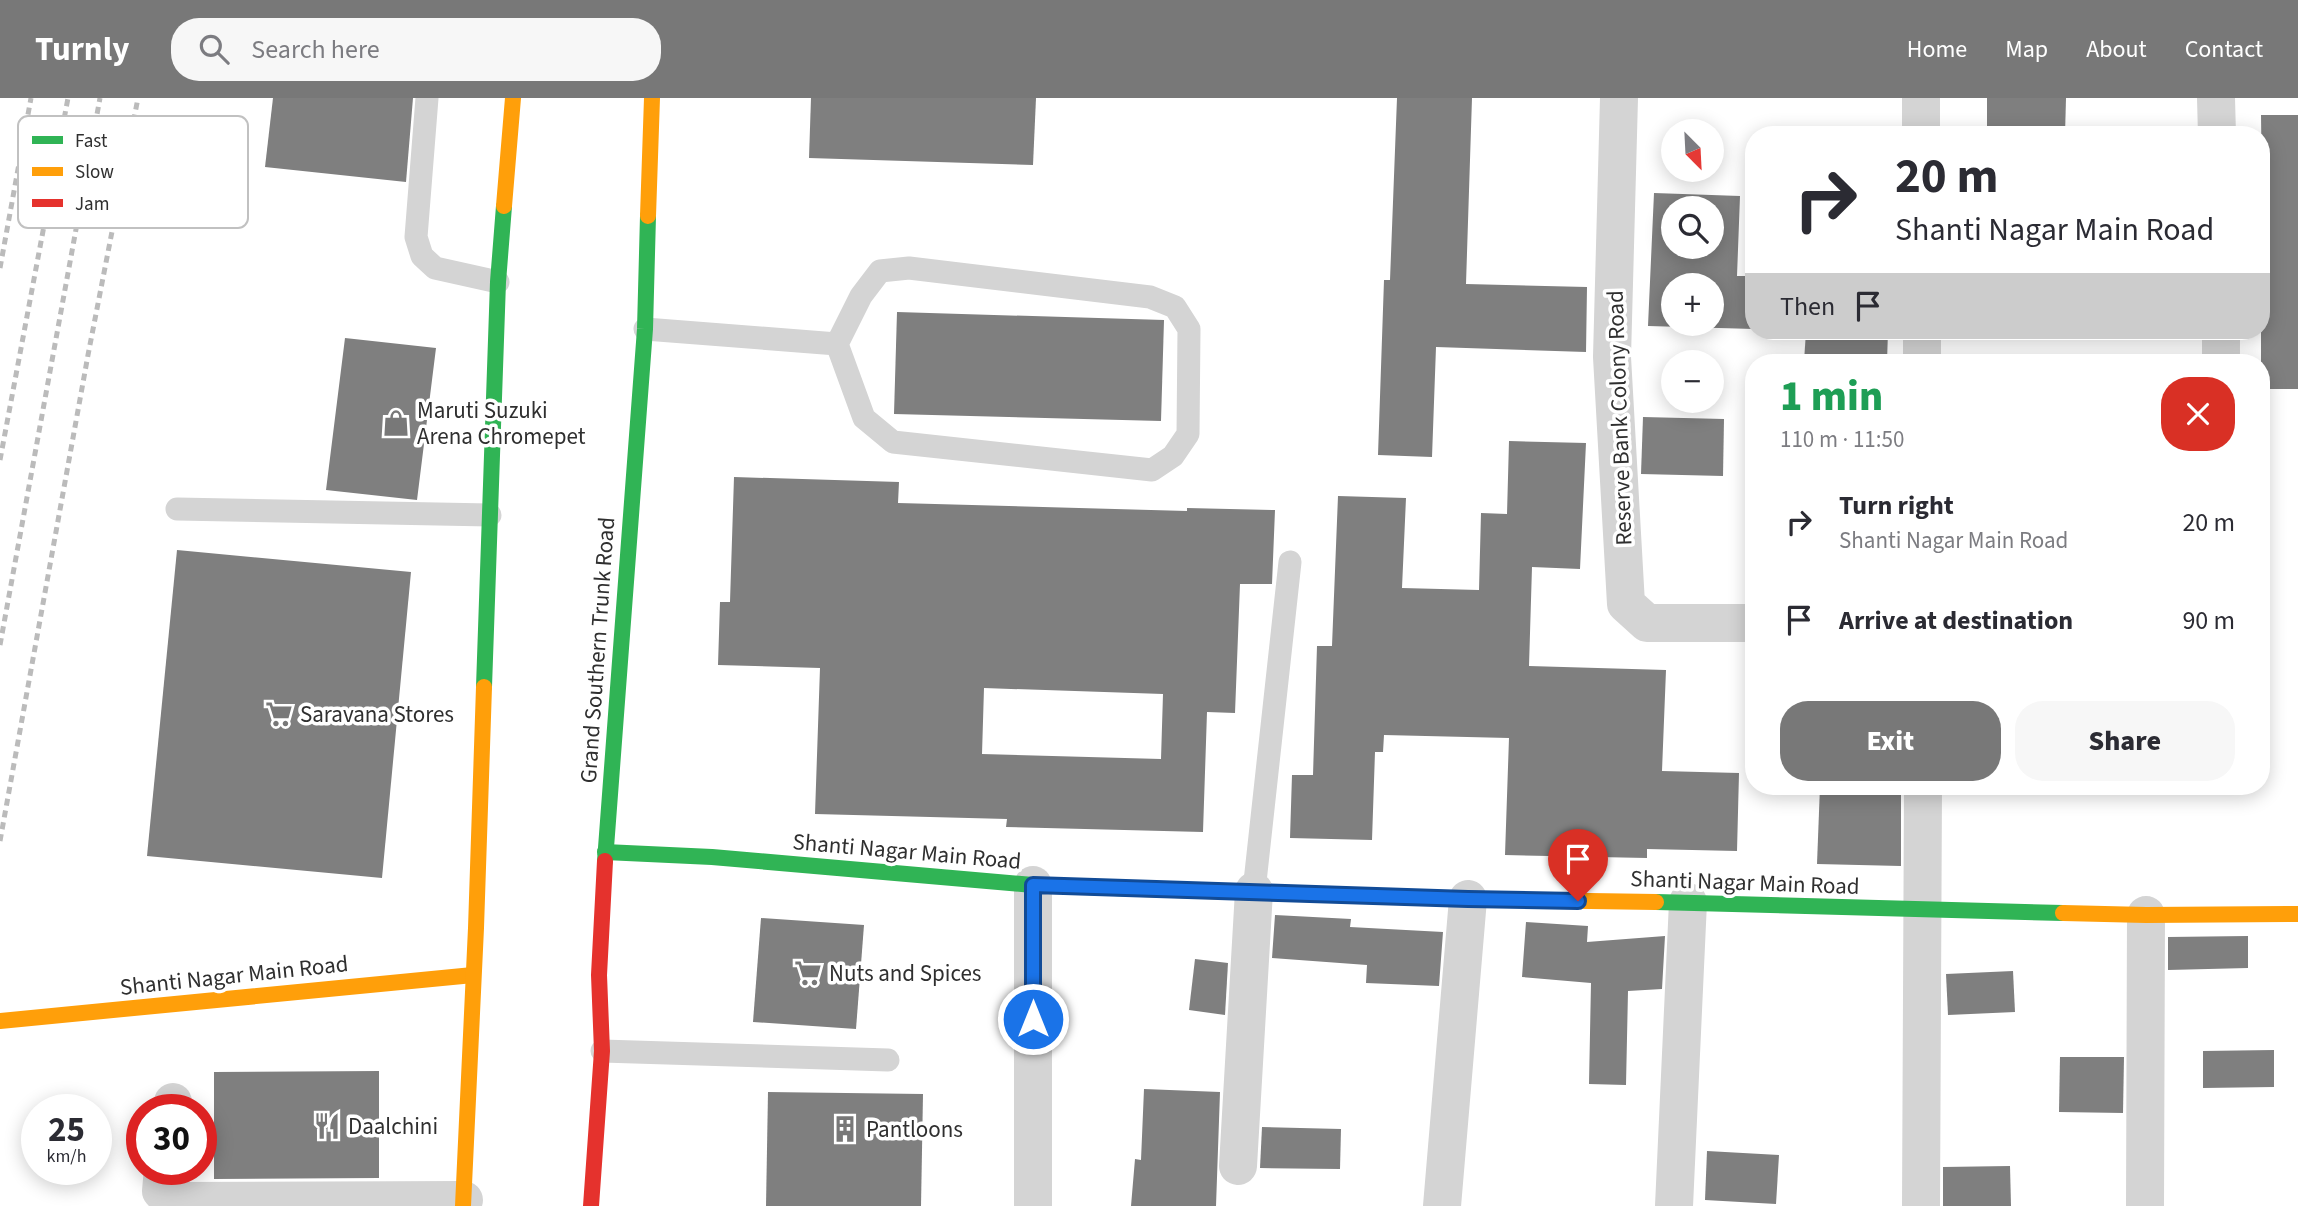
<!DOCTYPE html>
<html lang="en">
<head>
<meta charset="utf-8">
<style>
	:root { --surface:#fff; --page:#f7f7f7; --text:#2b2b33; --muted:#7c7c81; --accent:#787878 }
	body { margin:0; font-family:"Source Sans 3",sans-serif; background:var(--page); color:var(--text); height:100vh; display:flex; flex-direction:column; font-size:26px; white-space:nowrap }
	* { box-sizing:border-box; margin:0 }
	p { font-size:23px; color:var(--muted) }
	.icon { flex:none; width:38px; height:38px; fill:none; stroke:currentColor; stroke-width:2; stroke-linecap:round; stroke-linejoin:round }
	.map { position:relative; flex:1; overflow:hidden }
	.side { position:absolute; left:1745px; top:256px; width:525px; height:441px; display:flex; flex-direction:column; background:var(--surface); border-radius:28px; box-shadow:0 4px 18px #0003 }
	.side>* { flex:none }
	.top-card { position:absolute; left:1745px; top:28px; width:525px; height:214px; border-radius:28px; box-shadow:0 4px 18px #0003; background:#fff; color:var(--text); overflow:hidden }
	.needle { width:46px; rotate:156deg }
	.tools { position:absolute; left:1661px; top:21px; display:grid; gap:14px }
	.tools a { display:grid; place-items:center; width:63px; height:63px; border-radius:50%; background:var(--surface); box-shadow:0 4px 18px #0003; font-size:35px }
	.speed { position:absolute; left:21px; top:996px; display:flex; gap:14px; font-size:35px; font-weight:700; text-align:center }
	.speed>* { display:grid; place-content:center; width:91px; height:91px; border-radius:50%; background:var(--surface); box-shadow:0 4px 18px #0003; line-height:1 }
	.speed small { font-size:18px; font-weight:400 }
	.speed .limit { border:10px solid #d22; background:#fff; color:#111 }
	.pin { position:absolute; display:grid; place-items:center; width:60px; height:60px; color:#fff; margin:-72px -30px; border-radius:50% 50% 50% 0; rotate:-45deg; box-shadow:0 0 7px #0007 }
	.pin .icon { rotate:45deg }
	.me { position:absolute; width:77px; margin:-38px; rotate:0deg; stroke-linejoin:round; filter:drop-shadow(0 0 5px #0008) }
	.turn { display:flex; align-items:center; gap:24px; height:147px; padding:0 35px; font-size:32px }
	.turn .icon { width:91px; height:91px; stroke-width:2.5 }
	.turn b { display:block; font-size:49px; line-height:60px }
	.then { display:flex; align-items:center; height:66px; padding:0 35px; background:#0003; gap:14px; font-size:26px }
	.round { display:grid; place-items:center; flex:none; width:74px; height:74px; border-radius:28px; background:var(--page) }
	.summary { display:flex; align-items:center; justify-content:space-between; height:119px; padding:0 35px }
	h1 { font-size:42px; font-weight:800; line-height:52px; color:#1e9e55 }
	.action { display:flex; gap:14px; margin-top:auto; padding:14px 35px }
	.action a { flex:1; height:80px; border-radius:28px; background:var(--accent); color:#fff; font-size:28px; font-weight:800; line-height:80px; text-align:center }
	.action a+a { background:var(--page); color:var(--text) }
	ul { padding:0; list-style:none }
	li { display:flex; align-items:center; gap:21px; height:98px; padding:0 35px }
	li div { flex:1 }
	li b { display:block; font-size:26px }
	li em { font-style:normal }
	header { display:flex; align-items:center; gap:42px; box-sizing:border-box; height:98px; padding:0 35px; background:var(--accent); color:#fff }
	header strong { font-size:33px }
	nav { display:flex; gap:38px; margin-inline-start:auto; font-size:24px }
	.search { width:490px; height:63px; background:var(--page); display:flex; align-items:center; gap:18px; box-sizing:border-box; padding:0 24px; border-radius:28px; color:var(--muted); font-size:26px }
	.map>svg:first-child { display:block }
	.building { fill:#7f7f7f; fill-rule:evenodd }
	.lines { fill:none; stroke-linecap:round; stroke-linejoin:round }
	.lane { stroke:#d4d4d4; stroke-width:23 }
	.street { stroke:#d4d4d4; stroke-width:38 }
	.fast { stroke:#30b455; stroke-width:16 }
	.slow { stroke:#ff9f0a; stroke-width:16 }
	.jam { stroke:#e5322d; stroke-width:16 }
	.rail { stroke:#bbb; stroke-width:5; stroke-dasharray:7 5; stroke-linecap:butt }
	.route-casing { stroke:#114b97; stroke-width:18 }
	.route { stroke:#1a73e8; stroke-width:12 }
	.labels { text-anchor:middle; stroke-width:7; stroke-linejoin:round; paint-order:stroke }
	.poi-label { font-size:23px; fill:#2f2f2f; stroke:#fff; text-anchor:start }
	.street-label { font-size:23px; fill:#2f2f2f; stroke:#fff }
	.key { fill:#fff; stroke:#c1c1c1; stroke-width:2 }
	.key-label { font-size:19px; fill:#2f2f2f }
</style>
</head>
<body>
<header>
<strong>Turnly</strong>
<div class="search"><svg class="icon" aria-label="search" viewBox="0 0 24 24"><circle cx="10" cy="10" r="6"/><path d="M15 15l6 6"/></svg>Search here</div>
<nav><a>Home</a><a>Map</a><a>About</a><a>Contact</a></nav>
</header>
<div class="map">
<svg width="2298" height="1108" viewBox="0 0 2298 1108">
	<rect width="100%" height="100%" fill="#fff"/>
	<g class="building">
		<path d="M273,0H413L406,84L265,69Z"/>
		<path d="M811,0H1036L1033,67L809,60Z"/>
		<path d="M1397,0H1472L1466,186L1587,189L1586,254L1436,249L1432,359L1378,357L1384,182H1390Z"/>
		<path d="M1987,0H2066L2065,37H1987Z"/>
		<path d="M2261,17H2298V291H2261V166H2263Z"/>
		<path d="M1654,95L1740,98L1737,178H1754V231L1648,228ZM1673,110H1712V149H1673ZM1673,187H1712V226H1673Z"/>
		<path d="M897,214L1164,222L1161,323L894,316Z"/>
		<path d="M1806,233H1888L1887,264H1804Z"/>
		<path d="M345,240L436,250L417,402L326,392Z"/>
		<path d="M1643,319L1724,321L1723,378L1641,376Z"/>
		<path d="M1509,343L1586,345L1580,471L1532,469L1529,568L1666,572L1662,673L1739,675L1737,753L1647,751V760L1505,757L1509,640L1384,637L1383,654H1375L1372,742L1290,740L1292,677H1313L1317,548H1332L1338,398L1406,400L1402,490L1479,492L1481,415L1507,416Z"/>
		<path d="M734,379L899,384L898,405L1187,413V410L1275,412L1272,486H1240L1235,615L1207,614L1203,734L1006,729L1007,721L815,716L820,570L718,567L720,504H730ZM984,590L1163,596L1161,661L982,656Z"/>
		<path d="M177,452L411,474L382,780L147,758Z"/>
		<path d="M1820,688H1901V768L1817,766Z"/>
		<path d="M1275,817L1351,821L1350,829L1443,834L1439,888L1366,885L1367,867L1272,860Z"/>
		<path d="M761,820L864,827L856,931L753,924Z"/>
		<path d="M1526,824L1588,828L1587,844L1665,838L1662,891L1628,893L1626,987L1589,986L1591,885L1522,879Z"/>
		<path d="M2248,838V870L2168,872V839Z"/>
		<path d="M1195,861L1228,865L1225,917L1189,912Z"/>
		<path d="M2013,873L2015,914L1948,917L1946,876Z"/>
		<path d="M2274,952V989L2203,990V953Z"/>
		<path d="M2060,959H2124L2123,1015L2059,1014Z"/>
		<path d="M379,973V1080L214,1081V974Z"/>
		<path d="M1144,991L1220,994L1216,1108H1131L1135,1061L1141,1062Z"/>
		<path d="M768,994L923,996L921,1108H766Z"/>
		<path d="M1262,1029L1341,1031L1340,1071L1260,1070Z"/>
		<path d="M1707,1053L1779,1057L1776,1106L1705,1102Z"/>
		<path d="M2010,1068L2011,1108H1943V1069Z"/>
	</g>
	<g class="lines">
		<g class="lane">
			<path d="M427,0L416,139L422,158L435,170L498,184"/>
			<path d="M645,231L837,246L864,320L893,344L1152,372L1173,358L1188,336L1189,231L1175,209L1150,199L909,170L880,173L861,198L837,246"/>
			<path d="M177,411L490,417"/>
			<path d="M1254,793L1290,464"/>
			<path d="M602,953L888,962"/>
		</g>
		<g class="street">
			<path d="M1619,0L1612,259L1626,506L1647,525H1754"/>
			<path d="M1921,0V37"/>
			<path d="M2216,0L2217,37"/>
			<path d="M1922,233V264"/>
			<path d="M2221,233V264"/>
			<path d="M172,1012L173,1004"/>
			<path d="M1238,1068L1254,793"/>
			<path d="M163,1071L161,1093L170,1103L464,1102"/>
			<path d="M1033,1108V787"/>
			<path d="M1442,1108L1468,801"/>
			<path d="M1674,1108L1688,804"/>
			<path d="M1921,1108L1923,688"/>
			<path d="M2145,1108L2146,817"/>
		</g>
		<g class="fast">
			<path d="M484,589L498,184L504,108"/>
			<path d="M605,754L712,759L1033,787L1142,791"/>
			<path d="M605,763L645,231L648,118"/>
			<path d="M1656,804L2063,815"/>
		</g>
		<g class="slow">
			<path d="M504,108L513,0"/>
			<path d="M648,118L652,0"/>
			<path d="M1142,791L1468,801L1656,804"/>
			<path d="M2063,815L2146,817L2298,816"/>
			<path d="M0,923L473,877"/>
			<path d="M463,1108L476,830L484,589"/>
		</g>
		<path class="jam" d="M591,1108L602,953L599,877L605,763"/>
		<g class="rail">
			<path d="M0,170L31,0"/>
			<path d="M0,362L68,0"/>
			<path d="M0,547L100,0"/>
			<path d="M0,743L88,257L138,0"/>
		</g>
	</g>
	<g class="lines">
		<defs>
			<path id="route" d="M1033,921V787L1468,801L1578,803"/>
		</defs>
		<use href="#route" class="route-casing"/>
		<use href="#route" class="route"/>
	</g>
	<defs>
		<symbol id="shop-bare" viewBox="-9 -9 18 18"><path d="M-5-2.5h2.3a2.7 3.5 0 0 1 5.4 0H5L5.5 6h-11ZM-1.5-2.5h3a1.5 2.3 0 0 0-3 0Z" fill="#787878" stroke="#fff" stroke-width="2.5" paint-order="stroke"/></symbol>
		<symbol id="supermarket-bare" viewBox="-9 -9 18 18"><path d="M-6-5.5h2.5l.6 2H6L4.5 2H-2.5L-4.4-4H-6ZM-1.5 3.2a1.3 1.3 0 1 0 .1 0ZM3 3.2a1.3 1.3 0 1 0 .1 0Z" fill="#787878" stroke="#fff" stroke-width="2.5" paint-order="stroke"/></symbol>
		<symbol id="restaurant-bare" viewBox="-9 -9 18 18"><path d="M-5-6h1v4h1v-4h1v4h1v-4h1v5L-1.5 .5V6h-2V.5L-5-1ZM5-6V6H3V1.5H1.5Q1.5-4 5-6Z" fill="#787878" stroke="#fff" stroke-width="2.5" paint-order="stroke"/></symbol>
		<symbol id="building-bare" viewBox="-9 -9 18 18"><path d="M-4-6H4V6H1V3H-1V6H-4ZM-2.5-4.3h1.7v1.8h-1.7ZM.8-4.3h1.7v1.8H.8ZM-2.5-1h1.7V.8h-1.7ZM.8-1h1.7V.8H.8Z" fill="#787878" stroke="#fff" stroke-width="2.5" paint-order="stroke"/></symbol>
	</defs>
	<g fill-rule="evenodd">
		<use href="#shop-bare" x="377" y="306" width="38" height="38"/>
		<use href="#supermarket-bare" x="260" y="597" width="38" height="38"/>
		<use href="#supermarket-bare" x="789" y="856" width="38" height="38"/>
		<use href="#restaurant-bare" x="308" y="1009" width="38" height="38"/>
		<use href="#building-bare" x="826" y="1012" width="38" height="38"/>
	</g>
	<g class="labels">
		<g class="poi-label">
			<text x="417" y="320">Maruti Suzuki<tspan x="417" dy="26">Arena Chromepet</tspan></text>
			<text x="300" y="624">Saravana Stores</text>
			<text x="829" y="883">Nuts and Spices</text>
			<text x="348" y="1036">Daalchini</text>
			<text x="866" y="1039">Pantloons</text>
		</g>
		<g class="street-label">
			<text transform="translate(1619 320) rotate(-92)" y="8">Reserve Bank Colony Road</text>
			<text transform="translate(597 552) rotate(-86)" y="8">Grand Southern Trunk Road</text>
			<text transform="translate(907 753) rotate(5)" y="8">Shanti Nagar Main Road</text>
			<text transform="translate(1745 784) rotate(2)" y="8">Shanti Nagar Main Road</text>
			<text transform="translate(234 877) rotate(-6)" y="8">Shanti Nagar Main Road</text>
		</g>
	</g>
	<rect x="18" y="18" width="230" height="112" rx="10" class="key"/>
	<rect x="32" y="38" width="31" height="8" fill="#30b455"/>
	<rect x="32" y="69" width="31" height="9" fill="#ff9f0a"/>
	<rect x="32" y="101" width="31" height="8" fill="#e5322d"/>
	<g class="key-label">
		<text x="75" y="49">Fast</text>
		<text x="75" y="80">Slow</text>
		<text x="75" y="112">Jam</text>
	</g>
</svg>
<div class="tools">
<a><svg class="needle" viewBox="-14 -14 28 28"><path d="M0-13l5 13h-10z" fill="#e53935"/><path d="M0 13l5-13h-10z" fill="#7c7c81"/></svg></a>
<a><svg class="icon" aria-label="search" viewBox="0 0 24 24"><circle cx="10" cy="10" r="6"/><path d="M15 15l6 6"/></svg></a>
<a>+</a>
<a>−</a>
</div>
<div class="speed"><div>25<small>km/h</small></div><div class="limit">30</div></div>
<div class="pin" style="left:1578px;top:803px;background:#d93025"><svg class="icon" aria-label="arrive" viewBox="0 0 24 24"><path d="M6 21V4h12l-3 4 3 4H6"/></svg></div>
<svg class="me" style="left:1033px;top:921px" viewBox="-20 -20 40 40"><circle r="17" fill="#1a73e8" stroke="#fff" stroke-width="3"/><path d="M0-11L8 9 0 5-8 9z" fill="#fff"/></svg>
<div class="top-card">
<div class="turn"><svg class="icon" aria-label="right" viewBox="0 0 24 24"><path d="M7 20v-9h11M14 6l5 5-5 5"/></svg><div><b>20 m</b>Shanti Nagar Main Road</div></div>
<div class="then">Then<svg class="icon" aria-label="arrive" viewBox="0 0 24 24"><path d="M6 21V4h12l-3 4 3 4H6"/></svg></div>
</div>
<section class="side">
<div class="summary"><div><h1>1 min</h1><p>110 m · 11:50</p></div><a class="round" style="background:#d93025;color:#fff"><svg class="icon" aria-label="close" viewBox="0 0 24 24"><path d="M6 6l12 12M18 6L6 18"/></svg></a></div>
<ul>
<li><svg class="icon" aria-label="right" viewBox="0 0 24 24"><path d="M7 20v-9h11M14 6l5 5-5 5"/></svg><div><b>Turn right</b><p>Shanti Nagar Main Road</p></div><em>20 m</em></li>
<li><svg class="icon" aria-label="arrive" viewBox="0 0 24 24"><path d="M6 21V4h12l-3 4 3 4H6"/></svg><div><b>Arrive at destination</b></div><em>90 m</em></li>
</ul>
<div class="action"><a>Exit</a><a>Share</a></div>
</section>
</div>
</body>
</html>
